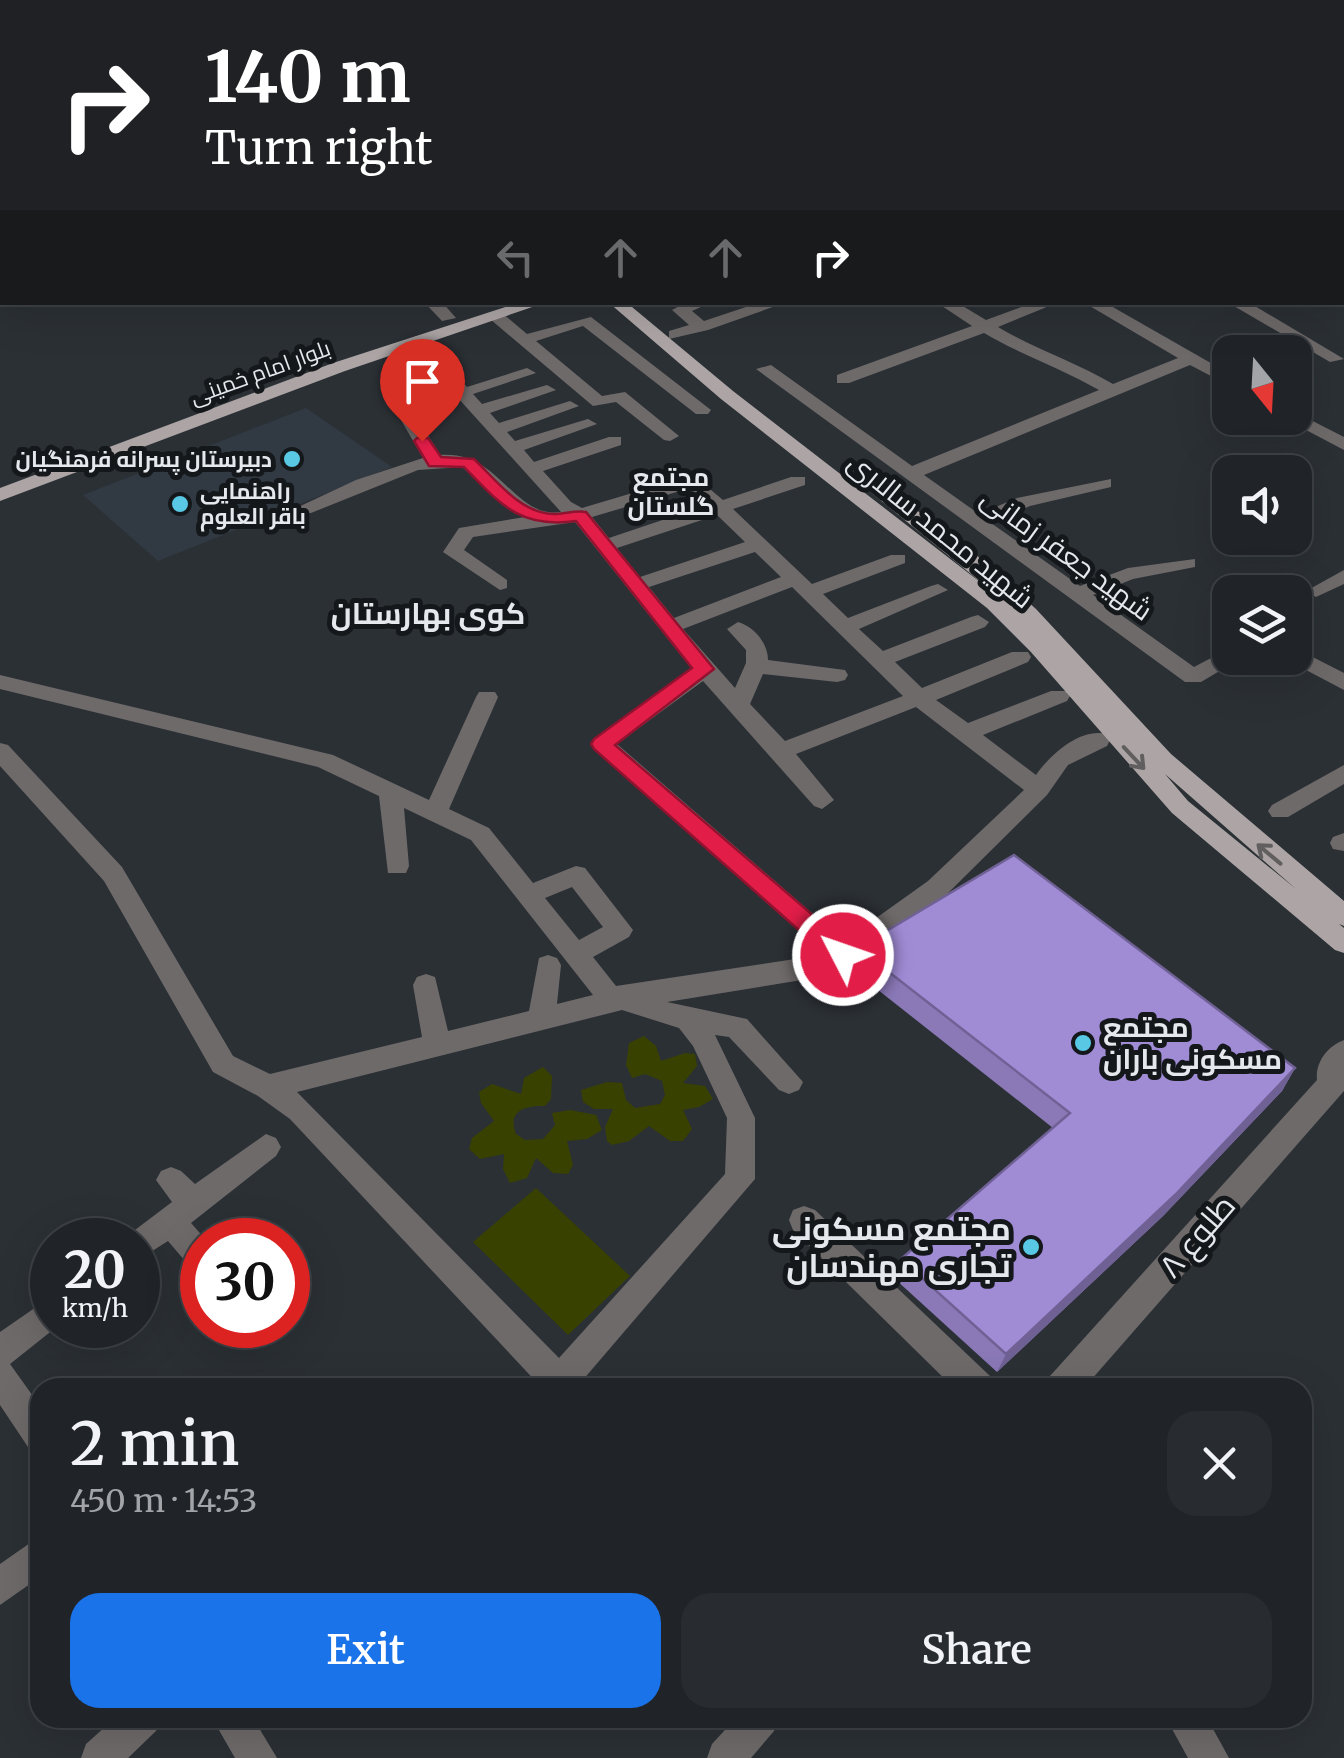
<!DOCTYPE html>
<html lang="en">
<head>
<meta charset="utf-8">
<style>
	:root { --surface:#202428; --page:#282c30; --text:#f1f3f6; --muted:#a2a4a8; --line:#3d4145; --accent:#1a73e8 }
	body { margin:0; font-family:Merriweather,Cairo,serif; background:var(--page); color:var(--text); height:100vh; display:flex; flex-direction:column; font-size:38px; white-space:nowrap }
	* { box-sizing:border-box; margin:0 }
	p { font-size:32px; color:var(--muted) }
	.icon { flex:none; width:55px; height:55px; fill:none; stroke:currentColor; stroke-width:2; stroke-linecap:round; stroke-linejoin:round }
	.map { position:relative; flex:1; overflow:hidden }
	.panel { position:absolute; left:30px; top:1378px; width:1282px; height:350px; display:flex; flex-direction:column; background:var(--surface); border-radius:30px; box-shadow:0 10px 40px #0002,0 0 0 2px var(--line) }
	.panel>* { flex:none }
	.guide { position:absolute; left:0px; top:0px; width:1345px; height:305px; box-shadow:0 10px 40px #0002,0 0 0 2px var(--line); background:#202124; color:#fff; overflow:hidden }
	.needle { width:65px; rotate:162deg }
	.controls { position:absolute; left:1212px; top:335px; display:grid; gap:20px }
	.controls a { display:grid; place-items:center; width:100px; height:100px; border-radius:20px; background:var(--surface); box-shadow:0 10px 40px #0002,0 0 0 2px var(--line); font-size:50px }
	.speed { position:absolute; left:30px; top:1218px; display:flex; gap:20px; font-size:50px; font-weight:700; text-align:center }
	.speed>* { display:grid; place-content:center; width:130px; height:130px; border-radius:50%; background:var(--surface); box-shadow:0 10px 40px #0002,0 0 0 2px var(--line); line-height:1 }
	.speed small { font-size:25px; font-weight:400 }
	.speed .limit { border:15px solid #d22; background:#fff; color:#111 }
	.pin { position:absolute; display:grid; place-items:center; width:85px; height:85px; color:#fff; margin:-102px -42px; border-radius:50% 50% 50% 0; rotate:-45deg; box-shadow:0 0 10px #0007 }
	.pin .icon { rotate:45deg }
	.me { position:absolute; width:110px; margin:-55px; rotate:311deg; stroke-linejoin:round; filter:drop-shadow(0 0 8px #0008) }
	.turn { display:flex; align-items:center; gap:35px; height:210px; padding:0 40px; font-size:45px }
	.turn .icon { width:130px; height:130px; stroke-width:2.5 }
	.turn b { display:block; font-size:70px; line-height:85px }
	.lanes { display:flex; align-items:center; height:95px; padding:0 40px; background:#0003; justify-content:center; gap:50px; direction:ltr }
	.lanes .off { opacity:.35 }
	.round { display:grid; place-items:center; flex:none; width:105px; height:105px; border-radius:30px; background:var(--page) }
	.overview { display:flex; align-items:center; justify-content:space-between; height:170px; padding:0 40px }
	h1 { font-size:60px; font-weight:600; line-height:75px }
	.action { display:flex; gap:20px; margin-top:auto; padding:20px 40px }
	.action a { flex:1; height:115px; border-radius:30px; background:var(--accent); color:#fff; font-size:40px; font-weight:600; line-height:115px; text-align:center }
	.action a+a { background:var(--page); color:var(--text) }
	.map>svg:first-child { display:block }
	.built { fill:#313a43 }
	.green { fill:#384100 }
	.lines { fill:none; stroke-linecap:round; stroke-linejoin:round }
	.minor { fill:#6f6a6a; fill-rule:evenodd }
	.major { fill:#ada5a5; fill-rule:evenodd }
	.wall { fill:#8a78b7 }
	.shaded-wall { fill:#706195 }
	.building { fill:#a08bd5; stroke:#706195; stroke-width:2.5 }
	.oneway { stroke:#615e60 }
	.route { fill:#e11d48; stroke:#92132f; stroke-width:2.5 }
	.poi-dot { fill:#59c8e4; stroke:#15181a; stroke-width:4 }
	.labels { text-anchor:middle; stroke-width:10; stroke-linejoin:round; paint-order:stroke }
	.far-street-label { font-size:22px; fill:#e5e8ec; stroke:#15181a }
	.far-poi-label { font-size:22px; font-weight:bold; fill:#e5e8ec; stroke:#15181a; text-anchor:end }
	.far-neighbourhood-label { font-size:25px; font-weight:bold; fill:#e5e8ec; stroke:#15181a }
	.street-label { font-size:28px; fill:#e5e8ec; stroke:#15181a }
	.poi-label { font-size:28px; font-weight:bold; fill:#e5e8ec; stroke:#15181a; text-anchor:start }
	.neighbourhood-label { font-size:30px; font-weight:bold; fill:#e5e8ec; stroke:#15181a }
	.near-poi-label { font-size:32px; font-weight:bold; fill:#e5e8ec; stroke:#15181a; text-anchor:end }
	.near-street-label { font-size:32px; fill:#e5e8ec; stroke:#15181a }
</style>
</head>
<body>
<div class="map">
<svg width="1344" height="1758" viewBox="0 0 1344 1758">
	<rect width="100%" height="100%" fill="#2b3035"/>
	<path class="built" d="M306,408L392,467L158,561L83,495Z"/>
	<g class="green">
		<path d="M644,1036L656,1046L661,1061L685,1053L695,1054L697,1066L683,1083L705,1086L713,1099L699,1107L683,1110L692,1129L683,1141H670L649,1126L629,1141L612,1145L607,1141L605,1127L613,1109H594L583,1102L581,1090L607,1082L622,1083L626,1100L635,1108L660,1104L665,1095L662,1081L645,1074L632,1078L626,1065L629,1043Z"/>
		<path d="M543,1067L552,1076L551,1099L545,1106C525,1105 507,1111 516,1134L525,1140L543,1139L555,1125L552,1113L570,1110L596,1115L602,1130L587,1139L567,1141L573,1165L568,1174L553,1173L536,1158L527,1178L510,1183L503,1169L504,1154L480,1159L469,1149L472,1138L494,1121L481,1103L479,1092L492,1084L521,1094L524,1078Z"/>
		<path d="M536,1188L630,1276L568,1335L473,1242Z"/>
	</g>
	<g class="lines">
		<g class="minor">
			<path d="M1322,0H1338L1340,2H1324Z"/>
			<path d="M0,34L2,35V41L0,42Z"/>
			<path d="M2,57V65L0,66V58Z"/>
			<path d="M424,302H442L456,318L442,321Z"/>
			<path d="M687,302H712L692,311L704,321L761,302H787L708,330L669,339V331L689,325L672,310Z"/>
			<path d="M936,302H956L986,320L1035,302H1059L998,327C1035,349 1076,362 1113,384L1178,358L1083,302H1104L1230,374V386L1190,365L924,475L979,514L1017,498L1111,479V487L1030,506L991,523L1080,586L1128,568L1195,559V567L1133,579L1093,595L1194,667L1230,648V658L1238,660L1201,682H1185L756,369L771,365L912,466L1099,390C1061,368 1021,355 984,333L849,383H837V375L972,326Z"/>
			<path d="M1227,302H1248L1344,359L1330,362Z"/>
			<path d="M490,313H502L527,334L591,317L711,410L708,414H696L583,326L536,341L602,396L625,392L679,436L670,441L664,440L616,402L593,406L490,319Z"/>
			<path d="M416,336L447,365L460,364L463,368L454,373L467,387L527,368L536,373L473,394L482,404L547,385L556,390L490,413L499,423L570,401L579,406L507,432L515,441L588,419L597,424L524,450L534,462L609,437H621V445L543,471L571,502L582,508L693,475L723,500L791,477H805V485L733,509L812,584L891,555H905V563L823,594L848,618L931,586L938,584L948,590L859,629L883,651L971,617L978,615L989,622L985,627L895,662L922,688L1012,652H1028L1031,657L1028,662L936,700L968,723L1051,691H1067L1070,696L1067,701L983,735L1036,775C1050,755 1080,727 1107,734L1110,740L1107,746L1068,765L1047,795L946,895L852,962L843,965L834,962L591,744L691,668L575,522L473,537L464,550L507,580V588L500,590L443,552L459,528L525,517L504,504L462,467L418,470L311,513H297L294,509L356,480L423,458L401,420L410,415L416,416L440,455C500,450 513,519 561,512L439,377L424,381L444,409L441,413H429L404,379L432,369L408,341ZM690,488L707,505L609,538L592,517ZM717,515L745,542L640,577L617,548ZM755,552L781,577L674,618L649,587ZM792,587L903,696L785,741L750,704L763,674L837,682L845,680L848,675L845,670L768,660C768,644 755,627 738,622L727,629L746,650V663L735,688L683,629ZM703,681L814,806L822,809L834,800L796,754L916,707L1024,790L928,881L844,941L617,744Z"/>
			<path d="M1295,412L1344,437V450L1289,421L1286,418H1295Z"/>
			<path d="M1344,570V584L1316,597L1306,591Z"/>
			<path d="M1295,648L1344,673V690L1287,660L1295,658Z"/>
			<path d="M0,675L333,755L429,800L476,697L479,692H495L498,697L449,809L489,828L533,883L576,866L585,868L633,930L629,937L593,957L616,986L802,958L811,962L815,969L811,976L802,980L667,1002L747,1019L803,1082L799,1090L789,1094L779,1090L729,1037L715,1035L755,1118V1179L576,1388H542L290,1119L258,1096L213,1072L104,881L0,766V743L8,745L122,867L233,1056L270,1074L422,1037L413,985L417,977L426,974L435,977L448,1031L529,1011L539,958L548,955L557,958L561,965L557,1004L593,995L471,840L404,808L409,866L406,873H388L379,796L318,767L0,689ZM572,887L603,927L579,940L545,898ZM622,1010L679,1028L693,1046L727,1118L725,1174L559,1358L297,1092Z"/>
			<path d="M1344,765V784L1288,817H1272L1268,811L1272,805Z"/>
			<path d="M1344,833V851L1333,849L1330,843L1333,837Z"/>
			<path d="M1344,1040V1091L1084,1388H1046L1050,1376L1317,1080C1315,1062 1328,1046 1344,1040Z"/>
			<path d="M266,1134L276,1138L281,1147L276,1156L191,1223L206,1240H202V1272L191,1268L168,1241L138,1260V1240H125L127,1236L172,1202L156,1180L161,1171L171,1167L181,1171L195,1184Z"/>
			<path d="M804,1206L815,1210L990,1376L994,1388H954L793,1230L789,1220L793,1210Z"/>
			<path d="M52,1296V1325H59L10,1364L40,1406V1452L28,1447L0,1405V1332Z"/>
			<path d="M40,1536V1577L0,1605V1564Z"/>
			<path d="M115,1718H162L156,1731L128,1758H81L86,1744Z"/>
			<path d="M212,1718H253L277,1758H235Z"/>
			<path d="M736,1718H780L774,1731L751,1758H707L712,1744Z"/>
			<path d="M1166,1718H1207L1229,1758H1188Z"/>
		</g>
		<g class="major">
			<path d="M0,42L2,43V49L0,50Z"/>
			<rect x="1342" y="47" width="2" height="8"/>
			<path d="M521,302H547L345,371L0,501V488L333,363Z"/>
			<path d="M608,302H626L733,391L993,592L863,486L872,480L879,482L975,554L1036,609L1171,754L1344,901V926L1339,924L1344,928V953L1335,950L1172,813L1030,651L987,608L721,399ZM1165,774L1296,889L1188,801Z"/>
		</g>
	</g>
	<path class="wall" d="M858,948L1295,1068L1282,1091L1163,1216L997,1372L895,1279L901,1259L1053,1128L854,971Z"/>
	<path class="shaded-wall" d="M1295,1068L1282,1091L1163,1216L997,1372L1006,1354Z"/>
	<path class="building" d="M1014,855L1295,1068L1175,1195L1006,1354L901,1259L1070,1113L858,948Z"/>
	<defs><path id="oneway-shaft" d="M-6 0H5M1.5-3L5.5 0L1.5 3" fill="none" stroke-width="1.6" stroke-linecap="round" stroke-linejoin="round" transform="scale(2.5)"/></defs>
	<g class="oneway">
		<use href="#oneway-shaft" transform="translate(1134 758) rotate(47)"/>
		<use href="#oneway-shaft" transform="translate(1269 854) rotate(-140)"/>
	</g>
	<path class="route" d="M417,438H428L441,457L474,459C496,480 521,514 554,514C565,514 575,510 586,512L714,669L615,745L851,948L855,955L851,962H835L594,749L591,744L594,739L692,668L576,521C520,529 500,504 464,467L429,466L414,441Z"/>
	<g class="poi-dot">
		<circle cx="292" cy="459" r="10"/>
		<circle cx="180" cy="504" r="10"/>
		<circle cx="1083" cy="1043" r="10"/>
		<circle cx="1031" cy="1247" r="10"/>
	</g>
	<g class="labels">
		<g class="far-street-label">
			<text transform="translate(260 372) rotate(-20)" y="8">بلوار امام خمینی</text>
		</g>
		<g class="far-poi-label">
			<text x="272" y="467">دبیرستان پسرانه فرهنگیان</text>
			<text x="200" y="499" text-anchor="start">راهنمایی<tspan x="200" dy="25">باقر العلوم</tspan></text>
		</g>
		<g class="far-neighbourhood-label">
			<text x="671" y="486">مجتمع<tspan x="671" dy="29">گلستان</tspan></text>
		</g>
		<g class="street-label">
			<text transform="translate(941 530) rotate(39)" y="10">شهید محمد سالاری</text>
			<text transform="translate(1067 554) rotate(36)" y="10">شهید جعفر زمانی</text>
		</g>
		<g class="poi-label">
			<text x="1103" y="1037">مجتمع<tspan x="1103" dy="32">مسکونی باران</tspan></text>
		</g>
		<g class="neighbourhood-label">
			<text x="428" y="624">کوی بهارستان</text>
		</g>
		<g class="near-poi-label">
			<text x="1011" y="1240">مجتمع مسکونی<tspan x="1011" dy="37">تجاری مهندسان</tspan></text>
		</g>
		<g class="near-street-label">
			<text transform="translate(1197 1236) rotate(-49)" y="11">طلوع ۸</text>
		</g>
	</g>
</svg>
<div class="controls">
<a><svg class="needle" viewBox="-14 -14 28 28"><path d="M0-13l5 13h-10z" fill="#e53935"/><path d="M0 13l5-13h-10z" fill="#a2a4a8"/></svg></a>
<a><svg class="icon" aria-label="sound" viewBox="0 0 24 24"><path d="M4 9h4l5-4v14l-5-4H4zM17 9q2 3 0 6"/></svg></a>
<a><svg class="icon" aria-label="layers" viewBox="0 0 24 24"><path d="M12 4l9 5-9 5-9-5zM3 14l9 5 9-5"/></svg></a>
</div>
<div class="speed"><div>20<small>km/h</small></div><div class="limit">30</div></div>
<div class="pin" style="left:422px;top:441px;background:#d93025"><svg class="icon" aria-label="arrive" viewBox="0 0 24 24"><path d="M6 21V4h12l-3 4 3 4H6"/></svg></div>
<svg class="me" style="left:843px;top:955px" viewBox="-20 -20 40 40"><circle r="17" fill="#e11d48" stroke="#fff" stroke-width="3"/><path d="M0-11L8 9 0 5-8 9z" fill="#fff"/></svg>
<div class="guide">
<div class="turn"><svg class="icon" aria-label="right" viewBox="0 0 24 24"><path d="M7 20v-9h11M14 6l5 5-5 5"/></svg><div><b>140 m</b>Turn right</div></div>
<div class="lanes"><svg class="icon off" aria-label="left" viewBox="0 0 24 24"><path d="M17 20v-9H6M10 6l-5 5 5 5"/></svg><svg class="icon off" aria-label="ahead" viewBox="0 0 24 24"><path d="M12 20V5M6 11l6-6 6 6"/></svg><svg class="icon off" aria-label="ahead" viewBox="0 0 24 24"><path d="M12 20V5M6 11l6-6 6 6"/></svg><svg class="icon" aria-label="right" viewBox="0 0 24 24"><path d="M7 20v-9h11M14 6l5 5-5 5"/></svg></div>
</div>
<section class="panel">
<div class="overview"><div><h1>2 min</h1><p>450 m · 14:53</p></div><a class="round"><svg class="icon" aria-label="close" viewBox="0 0 24 24"><path d="M6 6l12 12M18 6L6 18"/></svg></a></div>
<div class="action"><a>Exit</a><a>Share</a></div>
</section>
</div>
</body>
</html>
